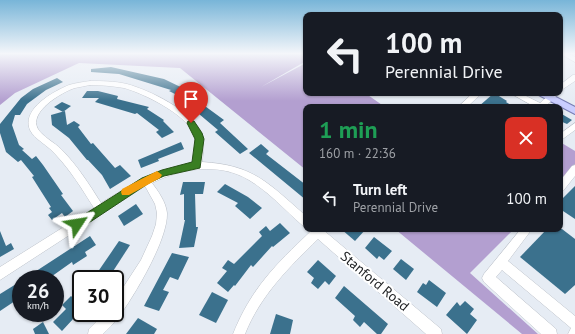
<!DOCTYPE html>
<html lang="en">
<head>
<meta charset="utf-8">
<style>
	:root { --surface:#171b24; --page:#20242c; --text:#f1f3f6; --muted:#9ea1a6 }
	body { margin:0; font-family:"PT Sans",sans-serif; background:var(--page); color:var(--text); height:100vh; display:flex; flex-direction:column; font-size:15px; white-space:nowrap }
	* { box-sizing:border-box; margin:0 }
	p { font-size:13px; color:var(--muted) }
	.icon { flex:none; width:22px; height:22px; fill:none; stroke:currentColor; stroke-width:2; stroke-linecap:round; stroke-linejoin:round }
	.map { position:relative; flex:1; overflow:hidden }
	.details { position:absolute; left:303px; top:104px; width:260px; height:128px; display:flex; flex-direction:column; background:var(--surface); border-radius:8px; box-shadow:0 1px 3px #0004 }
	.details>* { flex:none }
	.top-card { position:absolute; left:303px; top:12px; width:260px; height:84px; border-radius:8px; box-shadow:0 1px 3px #0004; background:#171b24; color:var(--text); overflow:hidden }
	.speed { position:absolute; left:12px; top:270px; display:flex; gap:8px; font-size:20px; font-weight:700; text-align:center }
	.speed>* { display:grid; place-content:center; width:52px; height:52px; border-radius:50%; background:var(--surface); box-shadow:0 1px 3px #0004; line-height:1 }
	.speed small { font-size:10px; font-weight:400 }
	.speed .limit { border:2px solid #111; border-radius:6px; background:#fff; color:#111 }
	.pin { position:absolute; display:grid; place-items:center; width:34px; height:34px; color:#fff; margin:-41px -17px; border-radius:50% 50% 50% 0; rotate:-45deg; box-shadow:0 0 4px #0007 }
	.pin .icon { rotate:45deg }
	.me { position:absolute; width:44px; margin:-22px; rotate:57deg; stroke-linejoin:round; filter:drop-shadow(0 0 3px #0008) }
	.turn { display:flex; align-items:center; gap:14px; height:84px; padding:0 16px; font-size:18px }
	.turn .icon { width:52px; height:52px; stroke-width:2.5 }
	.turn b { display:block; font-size:28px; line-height:34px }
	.round { display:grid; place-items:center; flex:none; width:42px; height:42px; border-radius:8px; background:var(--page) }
	.overview { display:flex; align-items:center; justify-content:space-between; height:68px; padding:0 16px }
	h1 { font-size:24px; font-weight:800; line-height:30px; color:#1e9e55 }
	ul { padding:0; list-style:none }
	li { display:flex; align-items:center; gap:12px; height:52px; padding:0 16px }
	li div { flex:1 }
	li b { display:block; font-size:15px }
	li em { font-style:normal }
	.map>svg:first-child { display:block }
	.forest { fill:#b39fd0 }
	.building { fill:#3b718d }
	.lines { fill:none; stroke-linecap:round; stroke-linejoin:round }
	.minor-casing { stroke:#bcc1c9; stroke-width:1 }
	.major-casing { stroke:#787db3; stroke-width:2 }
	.minor { fill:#fff; fill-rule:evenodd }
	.major { fill:#caceff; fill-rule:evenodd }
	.route { fill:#397e22; stroke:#255216 }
	.slow { fill:#f59e0b }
	.labels { text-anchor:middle; stroke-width:4; stroke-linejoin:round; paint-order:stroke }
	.near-street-label { font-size:14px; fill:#212325; stroke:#fff }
</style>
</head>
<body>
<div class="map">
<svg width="575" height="334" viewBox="0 0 575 334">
	<rect width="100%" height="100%" fill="#e6ecf4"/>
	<g class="forest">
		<path d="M0,54H306V61L261,87L306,63V93H365L385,107H306V170L180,68L79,63L15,93L0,105Z"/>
		<path d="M560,142L575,151V167L560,182Z"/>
		<path d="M395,229H514L470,273L538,334H522Z"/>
	</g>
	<g class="building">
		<path d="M111,67L164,79L193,93L196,92L204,98L198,101L224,120L220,123L248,149L240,154L215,132L218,130L186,103L189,101L169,91L171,90L119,74L91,72V69Z"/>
		<path d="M57,78L63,82L46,90L27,104L20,115H15L12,125L19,145L24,149L22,150L32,159L36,156L43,165L63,194L61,195L73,211L65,217L62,213L52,220L48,215L52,212L49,208L51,207L32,177L34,176L21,160L18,162L6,152L0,133V124L21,98L33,89Z"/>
		<path d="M87,91H98L118,96L117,99L149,107L147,109L164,120L163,121L174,132L162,138L156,132L159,130L137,113L135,114L95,102L99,98H82Z"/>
		<path d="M494,93L507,101L506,102L514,107H478Z"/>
		<path d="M62,102L71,106L63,112L54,107Z"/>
		<path d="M65,111L67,125L74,121L80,125L78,127L91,144L93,143L115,168L120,165L131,176L110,189L102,175L88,160H87L69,138L52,125L51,115Z"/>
		<path d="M560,113L572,120L567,124L560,121Z"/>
		<path d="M181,142L184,149L158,159L159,161L141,168L138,160Z"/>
		<path d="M261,144L269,151L266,154L306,185V200L249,153Z"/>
		<path d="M183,182H205L203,194H195L196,227H198L194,247L179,248L185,220H184V194L180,195Z"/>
		<path d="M225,184L248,197L262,208L250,219L235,206L238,203L217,192Z"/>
		<path d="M575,186V219L560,209V201Z"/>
		<path d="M136,204L143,214L124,226L118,216Z"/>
		<path d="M280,223L290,233L273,247L272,246L253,267L251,265L235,286L234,285L228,292L217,283L227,271L222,268L228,260L234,264L262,236L259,232L266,226L270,231Z"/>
		<path d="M341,229H366L355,241Z"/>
		<path d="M547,229H562L575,239V285L565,294L520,257Z"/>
		<path d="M0,231L6,246L11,243L14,249L0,257Z"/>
		<path d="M90,236L96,245L85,252L87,256L73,265L72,262L48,279H24Z"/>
		<path d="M374,237L392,251L384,260L379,256L377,259L365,248Z"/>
		<path d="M119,241L130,245L108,279H93Z"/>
		<path d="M172,253L189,257L178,280L170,277L163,290L169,292L159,311L144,306Z"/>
		<path d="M401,259L414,269L406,280L393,269Z"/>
		<path d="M318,260L336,276L329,285L325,281L318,289L311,283L314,278L307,272Z"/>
		<path d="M429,280L446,293L437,307L417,292L423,283L426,285Z"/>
		<path d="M21,281V297L0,311V294Z"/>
		<path d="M344,286L388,324L381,334H377L364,322L360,327L353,320L355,316L335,298Z"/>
		<path d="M212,292L228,300L216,323L199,315Z"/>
		<path d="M71,296L81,305V313H85L77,321L74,318L62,331L53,322L66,309L62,305Z"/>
		<path d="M465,301L474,309L470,314L477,320L467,334L446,315L457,302L460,306Z"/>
		<path d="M276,314L293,320L290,334H270Z"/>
		<path d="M138,318L157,329L154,334H126Z"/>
		<path d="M43,322L49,334H35L33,329Z"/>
	</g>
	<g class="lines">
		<defs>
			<g id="minor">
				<path d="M561,54H569L575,57V62Z"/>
				<path d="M573,75H575V81L560,91V85Z"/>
				<path d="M90,81C102,81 114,81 127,84C149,90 193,111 202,134C205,143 203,153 202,162C254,165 268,183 306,216V227L302,225C285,210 269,192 249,180C219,162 182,168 152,183C158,191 166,202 167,213C168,240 134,296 118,318C113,324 108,329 103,334H88L89,329L105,313H115V300L141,260L152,236L156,224L157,213L155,204L145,186L0,280V267L94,208C82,189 71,171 56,155C49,146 34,139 30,130C21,109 54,91 69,85C75,83 83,82 90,81ZM90,85C101,85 112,86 124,88C143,93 188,115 194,135C197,144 194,154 193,163C159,168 130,185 101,203C89,184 77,165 61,149C55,143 42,136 38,129C28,112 62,92 75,88C80,87 85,86 90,85Z"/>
				<path d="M473,93H482L467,107H458Z"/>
				<path d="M510,93H520L540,103L551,93H559L545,107H535Z"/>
				<path d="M575,123V130L560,141V134Z"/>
				<path d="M575,165V176L563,191L560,192V181L572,166Z"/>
				<path d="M309,229H322L441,329L442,334H426L318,239C289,267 260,296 245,334H233C251,289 275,265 310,232Z"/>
				<path d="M521,229H532L508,261L575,316V334H568L571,328L502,270L496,277L556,329L557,334H541L484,282L482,278L484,274Z"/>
			</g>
			<path id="major" d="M535,93H548L575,107V114Z"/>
		</defs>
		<use href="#minor" class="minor-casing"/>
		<use href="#major" class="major-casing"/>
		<use href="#minor" class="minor"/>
		<use href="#major" class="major"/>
	</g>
	<linearGradient id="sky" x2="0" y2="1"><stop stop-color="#78b5d8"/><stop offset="0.53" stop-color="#f4f6fa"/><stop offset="1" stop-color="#f4f6fa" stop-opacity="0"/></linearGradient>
	<rect width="575" height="101" fill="url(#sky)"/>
	<path class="route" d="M188,121H194L202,133L204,139L200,168L164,176L149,183L81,228H74L72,224L74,221L142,178L162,170L192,162L195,139L187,123Z"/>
	<path class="slow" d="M157,171L162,175L160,178L129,195H122L121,192L122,189Z"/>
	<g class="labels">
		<g class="near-street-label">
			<text transform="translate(375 281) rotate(40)" y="5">Stanford Road</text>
		</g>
	</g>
</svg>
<div class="speed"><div>26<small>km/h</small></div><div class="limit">30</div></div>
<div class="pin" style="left:191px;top:123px;background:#d93025"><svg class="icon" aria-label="arrive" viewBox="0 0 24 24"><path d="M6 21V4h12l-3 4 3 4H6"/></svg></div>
<svg class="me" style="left:77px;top:224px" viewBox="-20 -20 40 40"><path d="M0-17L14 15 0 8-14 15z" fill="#397e22" stroke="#fff" stroke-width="4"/></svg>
<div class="top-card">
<div class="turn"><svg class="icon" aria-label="left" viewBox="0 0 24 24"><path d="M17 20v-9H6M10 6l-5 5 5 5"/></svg><div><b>100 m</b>Perennial Drive</div></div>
</div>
<section class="details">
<div class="overview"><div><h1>1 min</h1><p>160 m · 22:36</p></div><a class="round" style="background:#d93025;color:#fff"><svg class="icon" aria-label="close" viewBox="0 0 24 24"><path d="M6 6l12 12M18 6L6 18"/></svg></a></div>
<ul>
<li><svg class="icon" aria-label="left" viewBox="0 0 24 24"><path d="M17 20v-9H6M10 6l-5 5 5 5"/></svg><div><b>Turn left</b><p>Perennial Drive</p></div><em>100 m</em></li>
</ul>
</section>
</div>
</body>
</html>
